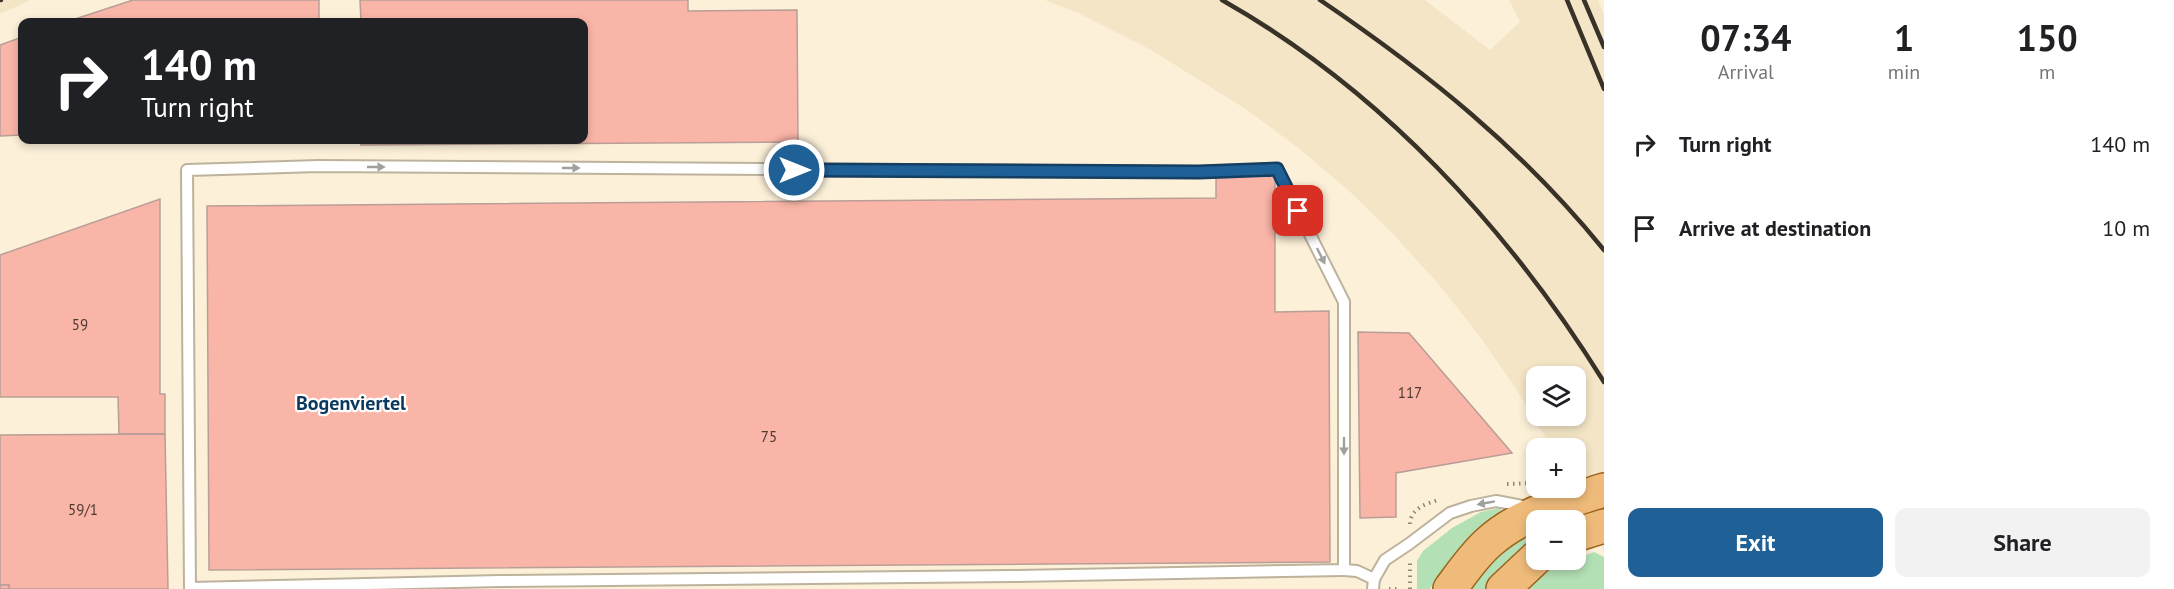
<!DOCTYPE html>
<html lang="en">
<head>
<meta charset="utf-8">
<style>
	:root { --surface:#fff; --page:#f2f2f2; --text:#202124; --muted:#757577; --accent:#1f6096 }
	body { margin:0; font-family:"PT Sans",sans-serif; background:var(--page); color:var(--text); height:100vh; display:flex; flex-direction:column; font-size:22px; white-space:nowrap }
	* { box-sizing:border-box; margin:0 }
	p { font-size:20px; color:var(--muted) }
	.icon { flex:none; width:33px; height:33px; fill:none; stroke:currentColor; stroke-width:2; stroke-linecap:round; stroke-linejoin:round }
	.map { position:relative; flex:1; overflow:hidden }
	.panel { display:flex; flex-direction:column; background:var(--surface); width:570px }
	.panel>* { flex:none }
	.guide { position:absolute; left:18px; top:18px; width:570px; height:126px; border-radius:12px; box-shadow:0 3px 9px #0003; background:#202124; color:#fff; overflow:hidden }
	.fabs { position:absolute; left:1526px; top:366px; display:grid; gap:12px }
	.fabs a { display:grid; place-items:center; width:60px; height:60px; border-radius:12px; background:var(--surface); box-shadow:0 3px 9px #0003; font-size:30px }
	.pin { position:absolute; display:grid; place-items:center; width:51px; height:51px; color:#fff; margin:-26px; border-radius:12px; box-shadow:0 3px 9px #0006 }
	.me { position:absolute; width:66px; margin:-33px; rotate:90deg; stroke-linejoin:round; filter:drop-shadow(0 0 4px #0008) }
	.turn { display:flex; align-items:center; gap:21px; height:126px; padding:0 24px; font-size:27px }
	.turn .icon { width:78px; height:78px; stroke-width:2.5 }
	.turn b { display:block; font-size:42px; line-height:51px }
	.eta { display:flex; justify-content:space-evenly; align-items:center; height:102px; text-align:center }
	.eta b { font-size:36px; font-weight:600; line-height:42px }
	.primary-button { display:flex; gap:12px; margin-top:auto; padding:12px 24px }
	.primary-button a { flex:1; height:69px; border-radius:12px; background:var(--accent); color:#fff; font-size:24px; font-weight:600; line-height:69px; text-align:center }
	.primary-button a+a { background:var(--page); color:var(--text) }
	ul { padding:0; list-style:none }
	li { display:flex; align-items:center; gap:18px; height:84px; padding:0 24px }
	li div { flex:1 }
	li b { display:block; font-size:22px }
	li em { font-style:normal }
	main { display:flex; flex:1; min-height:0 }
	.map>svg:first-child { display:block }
	.built { fill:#f4e5c6; fill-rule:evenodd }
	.green { fill:#b4e0b6 }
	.building { fill:#f9b5a7; stroke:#b99e98; stroke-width:1.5 }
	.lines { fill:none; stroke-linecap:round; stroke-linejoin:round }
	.lane-casing { stroke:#bdb29c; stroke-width:14 }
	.primary-casing { stroke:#9c6219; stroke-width:36 }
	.path { stroke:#908877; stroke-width:4; stroke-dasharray:1.5 4.5; stroke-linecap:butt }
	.lane { stroke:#fff; stroke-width:10 }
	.primary { stroke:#efbb7a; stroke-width:33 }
	.rail { stroke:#383228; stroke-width:4.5 }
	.oneway { fill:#a1a09d }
	.route-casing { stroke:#143e62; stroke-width:15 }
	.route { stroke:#1f6096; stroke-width:10 }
	.labels { text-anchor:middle; stroke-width:4.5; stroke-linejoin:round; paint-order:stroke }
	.number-label { font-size:15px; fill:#4e3a30 }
	.neighbourhood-label { font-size:20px; font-weight:bold; fill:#0a385d; stroke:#fefefe }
</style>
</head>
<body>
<main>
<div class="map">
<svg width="1604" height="589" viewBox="0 0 1604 589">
	<rect width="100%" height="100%" fill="#fcf0d8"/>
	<g class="built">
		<path d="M0,0H31L0,14Z"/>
		<path d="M1045,0H1425L1490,50L1520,22L1509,0H1598L1604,15V551L1573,488H1575V448H1552L1518,392L1481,338L1440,286L1394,235L1347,189L1296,146L1244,108L1151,50L1078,13ZM1536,376H1575V416H1536Z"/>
	</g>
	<g class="green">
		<path d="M1498,508L1502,510C1474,530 1449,560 1430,589H1417V561L1423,551L1452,528L1481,512Z"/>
		<path d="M1536,528V539C1515,551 1499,568 1485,589H1472C1490,563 1509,544 1536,528Z"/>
		<path d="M1594,552L1604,557V589H1527L1552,568Z"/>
	</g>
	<g class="building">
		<path d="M133,0H319V22H66Z"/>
		<path d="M360,0H688V11L797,10L798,142L361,145V140H584V22H361Z"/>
		<path d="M22,37V135L0,136V45Z"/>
		<path d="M1216,174H1275V312L1329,311L1330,562L209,570L207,206L1216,198Z"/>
		<path d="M160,199V394H165V434H119L118,397H0V255Z"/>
		<path d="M1358,332L1409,333L1512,453L1396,473V517L1360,518Z"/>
		<path d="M165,434L168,589H9V585H0V435Z"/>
		<rect x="0" y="585" width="9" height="4"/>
	</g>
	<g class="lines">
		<defs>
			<g id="lane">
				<path d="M1344,570L1357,571L1374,579"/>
				<path d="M190,588L500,581L1013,576L1344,570V302L1277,169L1199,172L318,166L187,170L190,589"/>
				<path d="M1373,589L1374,579L1385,560L1409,544L1450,513L1471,506L1496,501L1528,507"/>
			</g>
			<g id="primary">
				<path d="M1575,535L1604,526"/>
				<path d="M1450,589C1462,573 1474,555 1489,542C1521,513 1564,503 1604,490"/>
				<path d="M1503,589L1536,558"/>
			</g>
		</defs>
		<use href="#lane" class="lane-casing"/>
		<use href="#primary" class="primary-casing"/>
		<g class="path">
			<path d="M1507,484L1532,483"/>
			<path d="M1410,524C1411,508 1426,504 1438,500"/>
			<path d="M1389,589H1399"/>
			<path d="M1410,589V561"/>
		</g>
		<use href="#lane" class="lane"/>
		<use href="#primary" class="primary"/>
		<g class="rail">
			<path d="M0,0H1"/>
			<path d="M1222,0C1381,90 1508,228 1604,382"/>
			<path d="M1320,0C1429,74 1521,148 1604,250"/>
			<path d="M1567,0L1604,89"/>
			<path d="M1584,0L1604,47"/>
		</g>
	</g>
	<defs><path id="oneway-solid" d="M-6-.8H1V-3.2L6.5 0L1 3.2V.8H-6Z" transform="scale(1.5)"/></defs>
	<g class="oneway">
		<use href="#oneway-solid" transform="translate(376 167)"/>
		<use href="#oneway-solid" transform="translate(571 168)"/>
		<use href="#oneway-solid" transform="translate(1321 256) rotate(63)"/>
		<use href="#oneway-solid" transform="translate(1344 446) rotate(90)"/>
		<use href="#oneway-solid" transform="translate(1486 503) rotate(170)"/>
	</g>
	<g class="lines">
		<defs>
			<path id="route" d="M794,170L1199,172L1277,169L1298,211"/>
		</defs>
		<use href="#route" class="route-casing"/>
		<use href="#route" class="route"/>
	</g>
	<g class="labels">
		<g class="number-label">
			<text x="80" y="330">59</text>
			<text x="1410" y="398">117</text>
			<text x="769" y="442">75</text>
			<text x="83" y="515">59/1</text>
		</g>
		<g class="neighbourhood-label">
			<text x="351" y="410">Bogenviertel</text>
		</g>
	</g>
</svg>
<div class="fabs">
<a><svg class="icon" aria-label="layers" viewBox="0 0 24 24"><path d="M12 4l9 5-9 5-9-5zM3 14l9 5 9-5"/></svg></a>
<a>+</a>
<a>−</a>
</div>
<div class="pin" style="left:1298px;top:211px;background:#d93025"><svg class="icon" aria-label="arrive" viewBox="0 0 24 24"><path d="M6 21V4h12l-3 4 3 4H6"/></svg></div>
<svg class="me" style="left:794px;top:170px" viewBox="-20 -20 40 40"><circle r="17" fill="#1f6096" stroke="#fff" stroke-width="3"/><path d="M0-11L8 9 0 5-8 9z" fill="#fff"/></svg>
<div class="guide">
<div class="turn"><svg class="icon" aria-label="right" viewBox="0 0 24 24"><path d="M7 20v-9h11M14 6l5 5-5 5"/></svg><div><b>140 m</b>Turn right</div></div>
</div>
</div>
<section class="panel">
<div class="eta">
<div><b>07:34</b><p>Arrival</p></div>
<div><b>1</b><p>min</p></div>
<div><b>150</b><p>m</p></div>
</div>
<ul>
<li><svg class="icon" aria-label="right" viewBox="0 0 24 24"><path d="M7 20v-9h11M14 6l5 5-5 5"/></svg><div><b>Turn right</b></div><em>140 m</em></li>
<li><svg class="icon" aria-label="arrive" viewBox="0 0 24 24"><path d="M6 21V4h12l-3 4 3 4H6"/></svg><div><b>Arrive at destination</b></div><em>10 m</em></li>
</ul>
<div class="primary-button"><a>Exit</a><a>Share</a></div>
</section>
</main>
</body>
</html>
